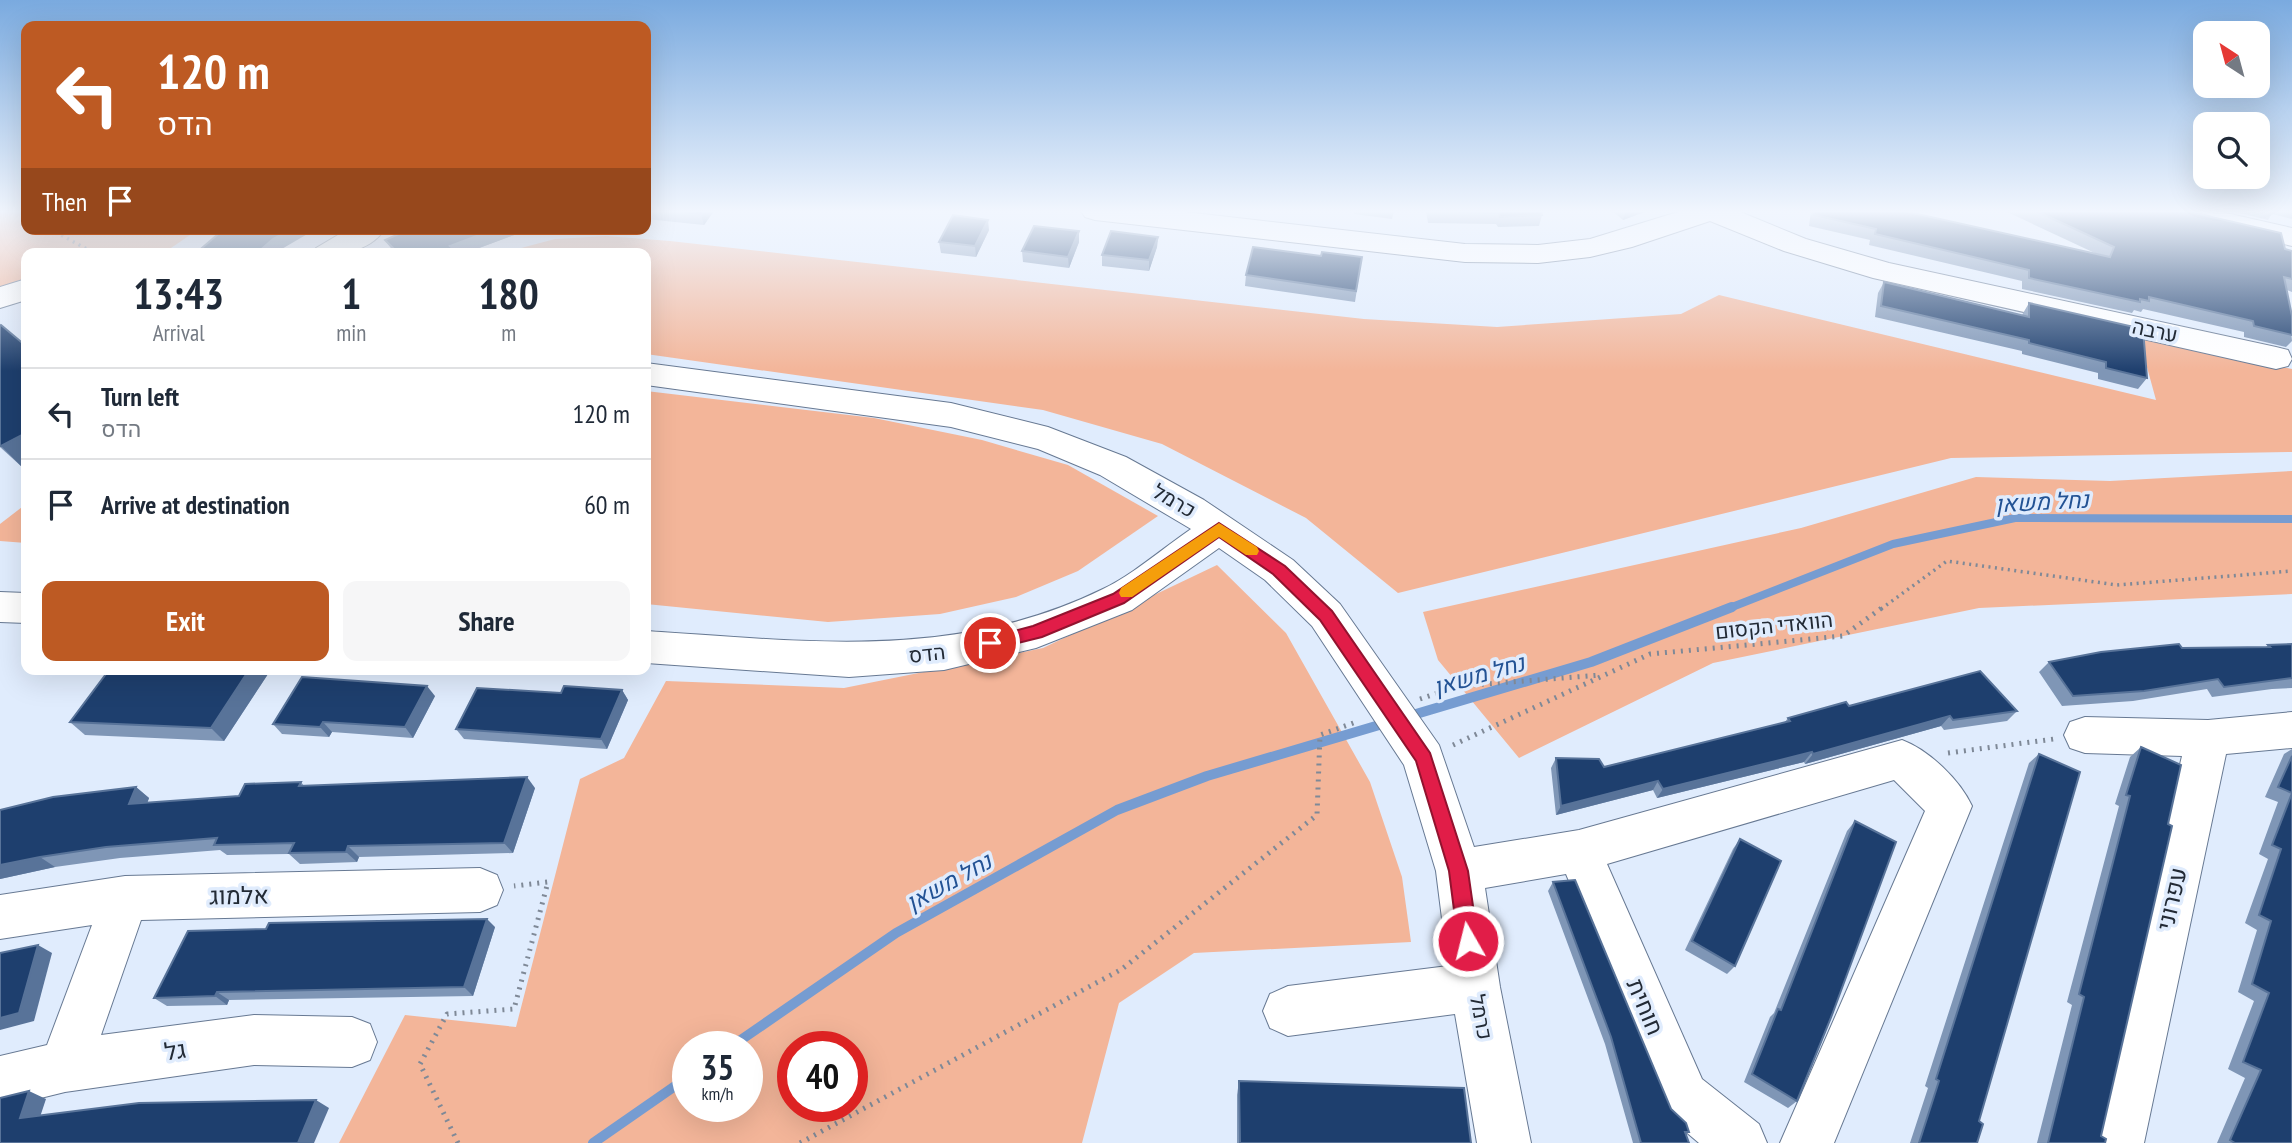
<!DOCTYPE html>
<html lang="en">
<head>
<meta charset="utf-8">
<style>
	:root { --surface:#fff; --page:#f6f6f7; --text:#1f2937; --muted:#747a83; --line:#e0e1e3; --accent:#bd5a23 }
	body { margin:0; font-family:"PT Sans Narrow",Heebo,sans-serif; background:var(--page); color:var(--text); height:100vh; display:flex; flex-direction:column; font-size:26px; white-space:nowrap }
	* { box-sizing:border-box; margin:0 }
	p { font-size:23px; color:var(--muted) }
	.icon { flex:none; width:38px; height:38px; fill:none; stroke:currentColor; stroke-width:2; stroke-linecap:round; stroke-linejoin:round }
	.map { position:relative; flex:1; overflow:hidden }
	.drawer { position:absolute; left:21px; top:248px; width:630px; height:427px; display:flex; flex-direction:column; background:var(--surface); border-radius:14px; box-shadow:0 7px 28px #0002 }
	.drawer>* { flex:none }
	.hud { position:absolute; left:21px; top:21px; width:630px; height:214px; border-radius:14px; box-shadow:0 7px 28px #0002; background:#bd5a23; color:#fff; overflow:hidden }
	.needle { width:46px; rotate:324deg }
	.tools { position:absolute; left:2193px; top:21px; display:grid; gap:14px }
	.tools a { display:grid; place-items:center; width:77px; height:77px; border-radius:14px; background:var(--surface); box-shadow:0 7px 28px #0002; font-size:35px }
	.speed { position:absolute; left:672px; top:1031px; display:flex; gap:14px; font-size:35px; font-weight:700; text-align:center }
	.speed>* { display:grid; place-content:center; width:91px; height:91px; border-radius:50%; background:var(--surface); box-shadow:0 7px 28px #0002; line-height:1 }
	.speed small { font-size:18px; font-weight:400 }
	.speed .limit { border:10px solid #d22; background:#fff; color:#111 }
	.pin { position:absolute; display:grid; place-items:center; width:60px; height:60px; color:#fff; margin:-30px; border:4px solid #fff; border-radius:50%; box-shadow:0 2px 7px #0007 }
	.me { position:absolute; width:77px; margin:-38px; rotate:352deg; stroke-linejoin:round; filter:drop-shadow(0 0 5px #0008) }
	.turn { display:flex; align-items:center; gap:24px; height:147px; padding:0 21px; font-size:32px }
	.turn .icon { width:91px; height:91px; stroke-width:2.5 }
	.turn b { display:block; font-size:49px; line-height:60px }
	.then { display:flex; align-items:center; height:66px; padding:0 21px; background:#0003; gap:14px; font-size:26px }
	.eta { display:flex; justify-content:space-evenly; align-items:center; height:119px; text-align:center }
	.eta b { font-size:42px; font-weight:700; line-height:49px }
	.button { display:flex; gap:14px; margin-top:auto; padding:14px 21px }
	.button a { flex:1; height:80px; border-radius:14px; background:var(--accent); color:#fff; font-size:28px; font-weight:700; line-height:80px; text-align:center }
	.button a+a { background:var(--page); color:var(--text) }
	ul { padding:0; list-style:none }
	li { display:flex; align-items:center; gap:21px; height:91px; padding:0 21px; border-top:2px solid var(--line) }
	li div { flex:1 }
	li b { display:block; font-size:26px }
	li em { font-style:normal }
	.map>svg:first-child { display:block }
	.green { fill:#f3b599; fill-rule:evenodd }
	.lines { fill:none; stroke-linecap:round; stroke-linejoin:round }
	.stream-far1 { stroke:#769cd1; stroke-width:8 }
	.stream { stroke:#769cd1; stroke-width:10 }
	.minor-casing { stroke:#677993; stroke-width:2 }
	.path-far1 { stroke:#7f8997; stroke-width:3.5; stroke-dasharray:2 4.5; stroke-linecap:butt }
	.path { stroke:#7f8997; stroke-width:5; stroke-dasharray:2 6; stroke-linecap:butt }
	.minor { fill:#fff; fill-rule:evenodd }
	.wall { fill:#7f96b6 }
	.shaded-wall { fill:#587399 }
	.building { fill:#1e3f6e; stroke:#587399; stroke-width:2 }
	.route { fill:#e11d48; stroke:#92132f; stroke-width:2 }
	.slow { fill:#f59e0b }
	.labels { text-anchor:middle; stroke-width:7; stroke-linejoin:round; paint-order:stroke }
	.street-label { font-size:21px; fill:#222a35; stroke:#e0ecfd }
	.water-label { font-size:23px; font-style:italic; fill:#225294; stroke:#e0ecfd }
	.near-street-label { font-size:24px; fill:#222a35; stroke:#e0ecfd }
</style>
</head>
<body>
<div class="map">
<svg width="2292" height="1143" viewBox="0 0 2292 1143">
	<rect width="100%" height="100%" fill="#e0ecfd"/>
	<g class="green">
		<path d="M0,211H26V229H199L162,254H115L110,250L98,254H26V278L0,287Z"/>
		<path d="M606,236L670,241L1364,319L1497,327L1681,314L1719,295L2156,400L2139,338L2292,369V452L1951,458L1398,593L1306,518L1162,444L1043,410L646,354V254H499L555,239Z"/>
		<path d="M646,391L874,418L982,440L1068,465L1158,516L1078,571L1016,597L940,614L828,622L646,604Z"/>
		<path d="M2292,471V594L1979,608L1713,663L1519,758L1438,660L1423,612L1801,528L1976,477L2110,481Z"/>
		<path d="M26,504V543L0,541V524Z"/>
		<path d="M1217,565L1286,633L1370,782L1402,877L1411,942L1194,953L1119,1003L1082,1143H339L405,1015L516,1027L580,779L624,758L666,681L844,688L1043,648ZM688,1046H747V1106H688ZM793,1046H852V1106H793Z"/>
	</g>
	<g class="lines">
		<path class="stream-far1" d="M1727,609L1893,544L2015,518L2292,519"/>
		<g class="stream">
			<path d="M1406,717L1591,662L1732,607"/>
			<path d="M732,1046L896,933L1117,810L1207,776L1386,723"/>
			<path d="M593,1143L688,1077"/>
		</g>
		<defs>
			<g id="minor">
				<path d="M1081,211H1177L1465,244L1538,245L1590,239L1681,211H1738L1806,239L1889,263L2276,347L2288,350L2292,359L2288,366L2276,369L1873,278L1784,251L1710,221L1632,247L1590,257L1538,263L1465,262L1095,220L1085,217Z"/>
				<path d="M2162,211H2217L2292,228V246L2166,217Z"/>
				<path d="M348,229H385C368,254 338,254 312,254L316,248Z"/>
				<path d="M26,279V300L0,308V287Z"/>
				<path d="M646,363L951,403L1048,427L1126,457L1204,500L1293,560L1340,604L1439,745L1474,847L1579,830L1902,740C1929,750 1960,780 1972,806L1834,1143H1780L1925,811L1894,780L1607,864L1702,1079L1759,1124L1767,1143H1699L1666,1115L1566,874L1485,888L1500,987L1531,1143H1477L1455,1014L1288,1036L1270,1028L1263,1011L1270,994L1288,986L1448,966L1436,871L1404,765L1312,626L1265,580L1219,548L1132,610L1036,648L944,670L849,677L646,663V631C805,641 954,662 1103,589C1134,574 1163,548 1191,529L1100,475L1038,449L951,427L646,385Z"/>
				<path d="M0,592L26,593V623L0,622Z"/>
				<path d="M2292,712V748L2226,754L2144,1143H2090L2182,756L2085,753L2070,748L2064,735L2070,722L2085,717L2208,720Z"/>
				<path d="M480,868L497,875L503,890L497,905L480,912L141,920L101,1035L254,1015L352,1017L370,1024L377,1042L370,1060L352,1067L254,1065L65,1092L0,1108V1056L47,1045L92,925L0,939V895L125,876Z"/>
			</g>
		</defs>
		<use href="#minor" class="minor-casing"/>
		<g class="path-far1">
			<path d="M50,229L96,254"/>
			<path d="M1881,609L1947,561L2117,585L2292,571"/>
		</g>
		<g class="path">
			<path d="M1420,699L1459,686L1601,675"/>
			<path d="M1453,745L1650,654L1843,636L1883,607"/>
			<path d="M1948,753L2054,739"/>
			<path d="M458,1143L420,1064L447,1014L514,1009L548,882L514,886"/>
			<path d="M800,1143L1122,969L1317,815L1320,735L1359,721"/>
		</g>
		<use href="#minor" class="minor"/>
	</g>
	<g class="wall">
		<path d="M646,211H714L704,225L646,219Z"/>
		<path d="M1354,211H1394L1392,219L1354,214Z"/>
		<path d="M1426,211H1541L1542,215L1539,226L1498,227L1496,224L1428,223Z"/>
		<path d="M1612,211H1647L1623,220Z"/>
		<path d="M1811,211H1906L2099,255L2005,211H2186L2285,249L2292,251V292L2287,290L2292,341L2286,347L2244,337V332L2143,309L2141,312L2134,310L2132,313L2022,289V281L1869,245L1870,240L1809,226Z"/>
		<path d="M2231,211H2292V219L2272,214L2268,220Z"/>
		<path d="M410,229H515L517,234L463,254H395L385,240Z"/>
		<path d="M989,230L976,257L941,253L939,242Z"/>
		<path d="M1158,237L1157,247L1149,271L1102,266V255Z"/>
		<path d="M1079,242L1069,268L1023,262L1022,251Z"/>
		<path d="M1321,256L1362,257L1355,302L1245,286L1246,275Z"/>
		<path d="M1884,282L2022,315L2029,303L2147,378L2138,389L2098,379V373L2022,354V351L1875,317L1878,293Z"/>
		<path d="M0,326L22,467L0,447Z"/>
		<path d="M2292,644V688L2272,689L2212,697L2207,689L2133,701L2062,706L2039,672L2049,662L2182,648L2266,647L2268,645Z"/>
		<path d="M268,674L224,741L85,735L70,722Z"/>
		<path d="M622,690L628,700L607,749L464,739L456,729L561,693Z"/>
		<path d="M435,696L413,738L332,732L329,737L282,734L273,724Z"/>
		<path d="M1849,706L2017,711L2007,721L1944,730L1941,726L1805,764L1804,762L1657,798L1653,790L1556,815L1551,768L1556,758L1604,767L1785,722L1788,718Z"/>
		<path d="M2141,747L2101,1136L2105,1143H2037L2072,1005L2067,1002L2119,806L2115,804L2130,757Z"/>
		<path d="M2292,749V1143H2217L2245,1078L2228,1069L2254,1001L2238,992L2257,930L2245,923L2268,859L2259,854L2278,802L2265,797L2284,754Z"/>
		<path d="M2039,754L1979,1121L1977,1143H1910L1928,1088L1925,1086L2029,763Z"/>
		<path d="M301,782L304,786L535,788L513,853L359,857L357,862L300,864L289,854L227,855L220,850L120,858L55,867L0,879V810L136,787L149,798L147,803L239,796Z"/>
		<path d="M1855,821L1797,1101L1788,1108L1744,1082L1770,1017L1774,1013L1847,831Z"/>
		<path d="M1740,839L1735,966L1727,974L1685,950L1733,849Z"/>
		<path d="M1553,882L1671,1109L1689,1132L1686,1135L1689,1143H1633L1605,1044L1548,891Z"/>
		<path d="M495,927L473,996L229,1000L227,1005L167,1006L154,998Z"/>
		<path d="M1239,1081L1471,1143H1237V1095Z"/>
	</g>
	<g class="shaded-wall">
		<path d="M703,211H714L704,225L701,214Z"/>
		<path d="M1626,211H1647L1623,220Z"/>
		<path d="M988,220L989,230L976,257L975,246Z"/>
		<path d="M291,229H316L280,250L275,254H256L273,239Z"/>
		<path d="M495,229H515L517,234L463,254H447L450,246Z"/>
		<path d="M1079,231V242L1069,268L1068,257Z"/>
		<path d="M1158,237L1157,247L1149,271V260Z"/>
		<path d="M26,433V464L22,467L1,446Z"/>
		<path d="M249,670H264L268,674L224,741L211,728Z"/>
		<path d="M427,686L435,696L413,738L405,727Z"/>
		<path d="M622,690L628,700L607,749L601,739Z"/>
		<path d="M1950,716L1941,726L1805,764L1813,754Z"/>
		<path d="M323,722L332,732L329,737L320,727Z"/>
		<path d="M1812,752L1804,762L1657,798L1663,789Z"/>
		<path d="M527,777L535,788L513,853L504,843Z"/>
		<path d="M1658,781L1653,790L1556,815L1561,806Z"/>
		<path d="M136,787L149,798L143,815L129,804Z"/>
		<path d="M348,846L359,857L357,862L346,852Z"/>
		<path d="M40,857L55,867L0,879V865Z"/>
		<path d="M487,919L495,927L473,996L464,987Z"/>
		<path d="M38,945L52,953L34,1021L0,1030V1018Z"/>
		<path d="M217,992L229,1000L227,1005L215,996Z"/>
		<path d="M29,1091L46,1099L37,1126L20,1118Z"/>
		<path d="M316,1100L329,1108L314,1143H298Z"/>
	</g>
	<g class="building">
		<path d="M679,211H703L701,214Z"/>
		<path d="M1430,211H1541L1542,215L1500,217L1499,213Z"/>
		<path d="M1814,211H1904L2110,257L2114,247L2036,211H2186L2281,233L2285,249L2292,251V279L2284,277L2292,316V335L2254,326L2253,321L2149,297V301L2140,299V302L2029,278V270L1875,234L1876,229L1814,215Z"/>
		<path d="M953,215L988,220L975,246L939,242Z"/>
		<path d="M1034,226L1079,231L1068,257L1022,251Z"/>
		<path d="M224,229H291L273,239L256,254H195Z"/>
		<path d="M410,229H495L450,246L455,250L447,254H399L385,240Z"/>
		<path d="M1111,231L1158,237L1149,260L1102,255Z"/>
		<path d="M1253,247L1321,256L1322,252L1362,257L1356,291L1246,275Z"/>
		<path d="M1884,282L2029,317V303L2143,329L2147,378L2106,368V362L2029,343V340L1881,306Z"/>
		<path d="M1,325L26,346V433L1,446L0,445V326Z"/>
		<path d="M2179,644L2182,648L2270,647L2268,645L2292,644V678L2224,687L2218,679L2144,691L2073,696L2049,662L2101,652Z"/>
		<path d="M109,670H249L211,728L70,722Z"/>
		<path d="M1980,671L2017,711L1953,720L1950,716L1813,754L1812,752L1663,789L1658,781L1561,806L1556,758L1599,759L1604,767L1790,721L1788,718L1846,702L1849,706Z"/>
		<path d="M302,677L427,686L405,727L323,722L320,727L273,724Z"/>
		<path d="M564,686L622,690L601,739L456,729L477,688L561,693Z"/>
		<path d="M2141,747L2181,765L2168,824L2172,826L2101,1136L2106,1139L2105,1143H2048L2084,997L2079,994L2130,796L2126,795Z"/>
		<path d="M2039,754L2080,772L1979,1121L1983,1124L1977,1143H1919L1939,1081L1936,1079Z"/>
		<path d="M2292,756V1143H2235L2230,1140L2261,1070L2243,1062L2269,993L2252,984L2271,921L2259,915L2281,849L2272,845L2292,793L2278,787Z"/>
		<path d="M527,777L504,843L348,846L346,852L289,853L294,843L214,845L217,838L106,847L40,857L0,865V810L53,797L136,787L129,804L239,796L245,784L301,782L299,786Z"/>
		<path d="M1855,821L1896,842L1832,1015L1797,1101L1752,1074L1778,1009L1781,1010Z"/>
		<path d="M1740,839L1781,861L1735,966L1692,941Z"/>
		<path d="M1575,880L1671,1109L1686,1123L1689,1132H1685L1689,1143H1641L1611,1037L1553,882Z"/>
		<path d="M487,919L464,987L217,992L215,996L154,998L188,931L266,929L269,923Z"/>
		<path d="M38,945L19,1013L0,1018V953Z"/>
		<path d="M1239,1081L1464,1088L1471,1143H1240Z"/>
		<path d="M29,1091L20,1118L139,1103L316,1100L298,1143H0V1098Z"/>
	</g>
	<linearGradient id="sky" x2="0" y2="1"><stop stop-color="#7aaadf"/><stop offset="0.57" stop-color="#f1f6fe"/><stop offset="1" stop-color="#f1f6fe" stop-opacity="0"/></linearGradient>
	<rect width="2292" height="371" fill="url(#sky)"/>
	<path class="route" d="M1219,523L1285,566L1332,611L1430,753L1468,871L1478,941L1475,947L1468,950L1461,947L1458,941L1449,871L1416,761L1320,620L1273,574L1219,537L1124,603L1042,637L990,650L984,648L981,643L984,639L1033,626L1113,594Z"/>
	<path class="slow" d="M1219,523L1257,547L1259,551L1257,555H1246L1219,537L1132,597H1121L1119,593L1121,588Z"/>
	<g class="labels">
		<g class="street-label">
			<text transform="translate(2155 331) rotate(12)" y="7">ערבה</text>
			<text transform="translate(1174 501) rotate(30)" y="7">כרמל</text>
			<text transform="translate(1774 626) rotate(-6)" y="7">הוואדי הקסום</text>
			<text transform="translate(927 654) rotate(-6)" y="7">הדס</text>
			<text transform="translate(1481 1017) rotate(79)" y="7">כרמל</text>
		</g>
		<g class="water-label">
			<text transform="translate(2042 502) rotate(-3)" y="8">נחל משאן</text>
			<text transform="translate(1479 675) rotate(-16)" y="8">נחל משאן</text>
			<text transform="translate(949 882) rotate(-29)" y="8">נחל משאן</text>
		</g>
		<g class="near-street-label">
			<text transform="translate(239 896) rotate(-1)" y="8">אלמוג</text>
			<text transform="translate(2172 899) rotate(-77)" y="8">עפרוני</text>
			<text transform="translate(1645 1007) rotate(67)" y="8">חוחית</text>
			<text transform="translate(175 1051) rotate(-8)" y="8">גל</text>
		</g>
	</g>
</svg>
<div class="tools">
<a><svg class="needle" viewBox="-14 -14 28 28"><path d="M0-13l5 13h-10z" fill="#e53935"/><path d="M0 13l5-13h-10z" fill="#747a83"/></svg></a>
<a><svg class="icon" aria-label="search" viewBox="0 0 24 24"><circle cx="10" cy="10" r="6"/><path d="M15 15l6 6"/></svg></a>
</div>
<div class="speed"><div>35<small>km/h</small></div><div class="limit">40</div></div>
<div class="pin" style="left:990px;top:643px;background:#d93025"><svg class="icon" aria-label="arrive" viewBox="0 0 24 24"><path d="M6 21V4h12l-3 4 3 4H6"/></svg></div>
<svg class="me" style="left:1468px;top:941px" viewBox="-20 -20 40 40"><circle r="17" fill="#e11d48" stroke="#fff" stroke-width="3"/><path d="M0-11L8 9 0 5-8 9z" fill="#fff"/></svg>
<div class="hud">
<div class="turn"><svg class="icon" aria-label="left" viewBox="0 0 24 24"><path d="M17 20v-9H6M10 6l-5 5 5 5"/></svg><div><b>120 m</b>הדס</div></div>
<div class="then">Then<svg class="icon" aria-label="arrive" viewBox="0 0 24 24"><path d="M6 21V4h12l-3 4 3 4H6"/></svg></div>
</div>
<section class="drawer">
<div class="eta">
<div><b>13:43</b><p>Arrival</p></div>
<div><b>1</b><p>min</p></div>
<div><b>180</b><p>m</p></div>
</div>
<ul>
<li><svg class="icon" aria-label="left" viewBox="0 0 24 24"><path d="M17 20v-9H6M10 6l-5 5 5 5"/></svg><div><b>Turn left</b><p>הדס</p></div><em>120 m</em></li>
<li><svg class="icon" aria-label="arrive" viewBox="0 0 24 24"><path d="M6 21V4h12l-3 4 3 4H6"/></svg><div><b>Arrive at destination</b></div><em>60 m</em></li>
</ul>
<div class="button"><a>Exit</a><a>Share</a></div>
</section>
</div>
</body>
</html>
